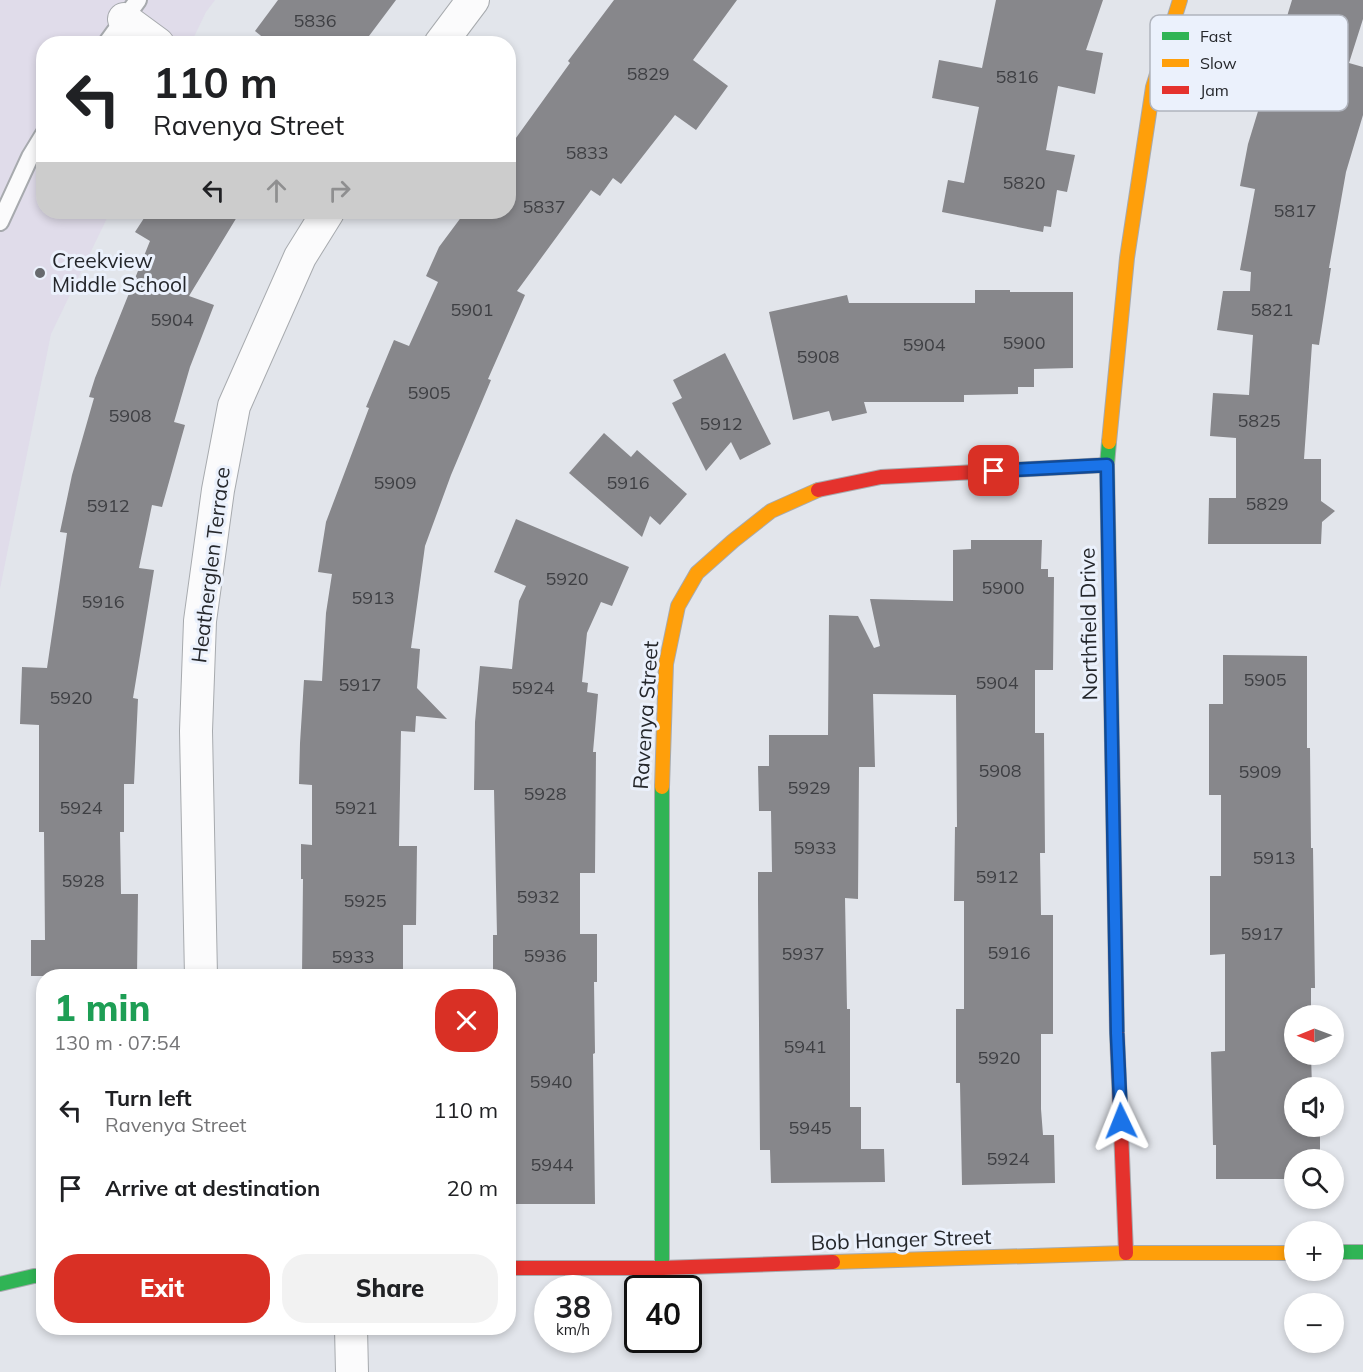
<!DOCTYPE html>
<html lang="en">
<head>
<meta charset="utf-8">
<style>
	:root { --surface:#fff; --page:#f2f2f2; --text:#202124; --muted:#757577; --accent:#d93025 }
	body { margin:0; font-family:Mulish,sans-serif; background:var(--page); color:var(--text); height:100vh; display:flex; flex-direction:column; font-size:22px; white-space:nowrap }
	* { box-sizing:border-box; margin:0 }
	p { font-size:20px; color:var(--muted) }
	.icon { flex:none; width:33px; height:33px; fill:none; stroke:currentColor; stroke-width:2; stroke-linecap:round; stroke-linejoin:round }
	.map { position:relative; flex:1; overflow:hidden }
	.side { position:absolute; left:36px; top:969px; width:480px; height:366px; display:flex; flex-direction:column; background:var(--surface); border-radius:24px; box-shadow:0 3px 9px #0003 }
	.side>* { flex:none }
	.top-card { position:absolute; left:36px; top:36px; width:480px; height:183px; border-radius:24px; box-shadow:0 3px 9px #0003; background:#fff; color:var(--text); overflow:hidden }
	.needle { width:39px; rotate:269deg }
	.tools { position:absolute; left:1284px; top:1005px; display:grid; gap:12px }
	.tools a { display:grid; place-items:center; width:60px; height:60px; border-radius:50%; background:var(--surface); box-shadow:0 3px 9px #0003; font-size:30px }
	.speed { position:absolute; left:534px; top:1275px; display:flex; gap:12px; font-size:30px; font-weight:700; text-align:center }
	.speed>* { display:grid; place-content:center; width:78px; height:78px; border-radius:50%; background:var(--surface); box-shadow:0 3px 9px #0003; line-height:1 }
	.speed small { font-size:15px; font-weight:400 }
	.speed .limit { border:3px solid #111; border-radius:9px; background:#fff; color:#111 }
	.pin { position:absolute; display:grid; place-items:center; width:51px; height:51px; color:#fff; margin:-26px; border-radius:12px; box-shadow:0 3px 9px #0006 }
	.me { position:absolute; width:66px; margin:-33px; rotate:358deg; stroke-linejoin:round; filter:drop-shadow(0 0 4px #0008) }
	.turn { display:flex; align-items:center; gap:21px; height:126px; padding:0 18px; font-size:27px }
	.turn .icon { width:78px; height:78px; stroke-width:2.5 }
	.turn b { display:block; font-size:42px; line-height:51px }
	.lanes { display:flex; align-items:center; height:57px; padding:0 18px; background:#0003; justify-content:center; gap:30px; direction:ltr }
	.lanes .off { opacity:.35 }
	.round { display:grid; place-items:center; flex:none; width:63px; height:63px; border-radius:24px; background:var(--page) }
	.overview { display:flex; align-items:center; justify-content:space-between; height:102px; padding:0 18px }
	h1 { font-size:36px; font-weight:800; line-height:45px; color:#1e9e55 }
	.primary-button { display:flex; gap:12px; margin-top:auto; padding:12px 18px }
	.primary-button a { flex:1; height:69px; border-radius:24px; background:var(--accent); color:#fff; font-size:24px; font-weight:800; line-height:69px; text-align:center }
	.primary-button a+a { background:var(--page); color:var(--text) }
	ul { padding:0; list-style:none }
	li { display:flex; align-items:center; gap:18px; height:78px; padding:0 18px }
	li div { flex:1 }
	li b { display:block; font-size:22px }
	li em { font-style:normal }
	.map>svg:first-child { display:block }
	.education { fill:#e0dcea }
	.building { fill:#87878b }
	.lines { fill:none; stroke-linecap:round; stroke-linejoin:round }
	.lane-casing { stroke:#a7aaae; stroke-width:20 }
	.street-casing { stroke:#a7aaae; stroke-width:34 }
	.fast-casing { stroke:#a7aaae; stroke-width:16 }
	.slow-casing { stroke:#a7aaae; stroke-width:16 }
	.jam-casing { stroke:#a7aaae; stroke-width:16 }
	.lane { stroke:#fbfbfc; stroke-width:16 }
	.street { stroke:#fbfbfc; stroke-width:32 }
	.fast { stroke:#30b455; stroke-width:14 }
	.slow { stroke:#ff9f0a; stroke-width:14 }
	.jam { stroke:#e5322d; stroke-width:14 }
	.route-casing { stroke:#114b97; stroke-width:15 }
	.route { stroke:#1a73e8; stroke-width:10 }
	.poi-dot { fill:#676a6e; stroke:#ebf1fc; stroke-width:2 }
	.labels { text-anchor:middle; stroke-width:6; stroke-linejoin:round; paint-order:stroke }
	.number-label { font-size:18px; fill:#3e3f43 }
	.poi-label { font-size:21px; fill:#25272b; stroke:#ebf1fc; text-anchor:start }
	.street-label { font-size:21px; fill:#25272b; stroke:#ebf1fc }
	.key { fill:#ebf1fc; stroke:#b0b4bd; stroke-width:1.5 }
	.key-label { font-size:16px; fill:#25272b }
</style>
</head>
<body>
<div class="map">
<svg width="1363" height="1372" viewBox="0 0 1363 1372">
	<rect width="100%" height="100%" fill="#e2e5eb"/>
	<path class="education" d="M0,0H215L206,12L191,43L44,44V212H110L51,334L0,589Z"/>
	<g class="building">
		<path d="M278,0H396L363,44H271L255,31Z"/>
		<path d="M614,0H737L693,60L728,86L696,130L675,115L621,184L613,178L600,196L591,190L517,291L525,295L488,379L491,380L451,475L425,546L411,648L420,649L417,688L447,719L416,716L415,732L401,731L399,846H417L416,925H403V976H302L303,879H301V844L312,845V785L299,784L300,743L304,680L322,681L326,613L332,574L318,572L326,522L369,408L366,407L394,340L409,346L438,282L426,276L439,247L465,212H508V149L570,63L568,61Z"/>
		<path d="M996,0H1103L1086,50L1103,53L1095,94L1058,86L1046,150L1075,155L1067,192L1057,190L1051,227L1044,226L1043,232L942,212L948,180L964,183L979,107L932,98L939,60L982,68Z"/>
		<path d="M1292,0H1363V19L1349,63L1363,67V115L1346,172L1329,268H1331L1319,345L1312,344L1304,459H1321V501L1335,511L1322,522L1321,544H1208L1209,498H1236V438L1210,436L1213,393L1249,395L1253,335L1217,330L1223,291H1250L1251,272L1240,270L1255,189L1240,186L1248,144Z"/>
		<path d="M148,212H240L189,296L214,305L190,367L174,422L185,425L162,507L152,505L139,568L154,570L133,698L138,699L134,784H124V832H120L121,894H138L137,976H31V940H45L44,832H39V725L20,724L22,667L47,668L67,533L60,532L72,475L94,398L89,397L95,378L150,241L135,232Z"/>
		<path d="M975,290H1010V292H1073V368L1034,369V387H1018V394L964,395V402H864L867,413L832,421L829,411L793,420L769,312L847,295L849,303H975Z"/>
		<path d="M725,353L771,444L740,460L731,442L706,471L672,403L682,398L673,380Z"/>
		<path d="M604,433L631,457L637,450L687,494L660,525L650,516L642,537L569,473Z"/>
		<path d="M516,519L629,567L612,606L601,602L587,633L582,682L588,683L587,692L598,694L593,752H596L595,873H580V934H597V982H594L595,1053L593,1054L595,1204H508V976H493V935H497L494,790H474L475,722L480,666L512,669L519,601L526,586L494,572Z"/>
		<path d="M971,540H1042L1041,569H1048V577H1054L1053,670H1035V733H1044L1045,853H1040L1041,915H1053V1034H1041V1109L1043,1135H1054L1055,1183L962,1185L960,1083H956V1009H964V901H954L955,827H957L956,695L873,694L875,767H859L858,899L845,898L847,1009H850V1107H861V1149H884L885,1182L771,1183L770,1150H760L758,898V872H772L771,811H759L758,766H769V735H828L829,615L858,616L874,648L880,646L870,599L953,601V550L971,549Z"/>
		<path d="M1223,655L1307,656V748H1310L1311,848H1313L1315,988H1311V1016H1294V1054H1311L1312,1088H1294V1126H1320V1160H1294V1179H1216V1145H1213L1211,1052L1225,1051V954L1210,955V876H1221V795H1209V704H1223Z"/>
	</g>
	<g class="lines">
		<defs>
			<g id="lane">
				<path d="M106,44L138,0"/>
				<path d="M0,222L30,157L44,134"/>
			</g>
			<g id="street">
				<path d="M124,19L158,44"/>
				<path d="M440,44L473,0"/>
				<path d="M201,976L196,731L200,621L218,490L234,406L300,257L328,212"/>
				<path d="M351,1328L352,1372"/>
			</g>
			<g id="fast">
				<path d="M1109,442L1107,465L1112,743"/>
				<path d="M662,787V1268"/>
				<path d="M1334,1252H1363"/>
				<path d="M0,1284L34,1276H44"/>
			</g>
			<g id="slow">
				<path d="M1109,442L1127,258L1153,87L1180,0"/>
				<path d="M662,787L666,664L678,606L697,573L733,541L771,511L818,490"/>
				<path d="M833,1262L1126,1253H1294"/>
			</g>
			<g id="jam">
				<path d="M818,490L881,477L1107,465"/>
				<path d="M1112,743L1117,1033L1126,1253"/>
				<path d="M508,1268H662L833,1262"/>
			</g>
		</defs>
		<use href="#lane" class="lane-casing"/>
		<use href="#street" class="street-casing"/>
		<use href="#fast" class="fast-casing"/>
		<use href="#slow" class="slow-casing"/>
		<use href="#jam" class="jam-casing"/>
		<use href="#lane" class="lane"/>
		<use href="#street" class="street"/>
		<use href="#fast" class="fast"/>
		<use href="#slow" class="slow"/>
		<use href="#jam" class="jam"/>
	</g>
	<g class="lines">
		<defs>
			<path id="route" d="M994,471L1107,465L1117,1033L1121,1121"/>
		</defs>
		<use href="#route" class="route-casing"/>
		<use href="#route" class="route"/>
	</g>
	<circle class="poi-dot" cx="40" cy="273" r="6"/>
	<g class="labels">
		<g class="number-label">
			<text x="315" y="27">5836</text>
			<text x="648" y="80">5829</text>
			<text x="1017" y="83">5816</text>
			<text x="587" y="159">5833</text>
			<text x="1024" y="189">5820</text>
			<text x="544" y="213">5837</text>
			<text x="1295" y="217">5817</text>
			<text x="472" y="316">5901</text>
			<text x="1272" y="316">5821</text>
			<text x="172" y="326">5904</text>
			<text x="1024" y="349">5900</text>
			<text x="924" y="351">5904</text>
			<text x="818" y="363">5908</text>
			<text x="429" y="399">5905</text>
			<text x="130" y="422">5908</text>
			<text x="1259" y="427">5825</text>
			<text x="721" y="430">5912</text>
			<text x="395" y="489">5909</text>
			<text x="628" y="489">5916</text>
			<text x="1267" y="510">5829</text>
			<text x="108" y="512">5912</text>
			<text x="567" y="585">5920</text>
			<text x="1003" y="594">5900</text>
			<text x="373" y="604">5913</text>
			<text x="103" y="608">5916</text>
			<text x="1265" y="686">5905</text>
			<text x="997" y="689">5904</text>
			<text x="360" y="691">5917</text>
			<text x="533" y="694">5924</text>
			<text x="71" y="704">5920</text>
			<text x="1000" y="777">5908</text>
			<text x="1260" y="778">5909</text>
			<text x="809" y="794">5929</text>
			<text x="545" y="800">5928</text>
			<text x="81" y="814">5924</text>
			<text x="356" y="814">5921</text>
			<text x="815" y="854">5933</text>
			<text x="1274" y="864">5913</text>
			<text x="997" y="883">5912</text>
			<text x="83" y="887">5928</text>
			<text x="538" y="903">5932</text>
			<text x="365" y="907">5925</text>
			<text x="1262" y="940">5917</text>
			<text x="1009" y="959">5916</text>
			<text x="803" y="960">5937</text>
			<text x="545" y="962">5936</text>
			<text x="353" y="963">5933</text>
			<text x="805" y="1053">5941</text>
			<text x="999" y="1064">5920</text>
			<text x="551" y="1088">5940</text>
			<text x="810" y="1134">5945</text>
			<text x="1008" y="1165">5924</text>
			<text x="552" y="1171">5944</text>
		</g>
		<g class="poi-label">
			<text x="52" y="268">Creekview<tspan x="52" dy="24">Middle School</tspan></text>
		</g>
		<g class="street-label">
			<text transform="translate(211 565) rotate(-83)" y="7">Heatherglen Terrace</text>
			<text transform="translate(1089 624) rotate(-91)" y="7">Northfield Drive</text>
			<text transform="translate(646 715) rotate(-86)" y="7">Ravenya Street</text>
			<text transform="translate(901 1240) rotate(-2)" y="7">Bob Hanger Street</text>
		</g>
	</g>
	<rect x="1150" y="15" width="198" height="96" rx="9" class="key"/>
	<rect x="1162" y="32" width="27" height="8" fill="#30b455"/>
	<rect x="1162" y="59" width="27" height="8" fill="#ff9f0a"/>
	<rect x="1162" y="86" width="27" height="8" fill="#e5322d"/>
	<g class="key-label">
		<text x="1200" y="42">Fast</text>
		<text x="1200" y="69">Slow</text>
		<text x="1200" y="96">Jam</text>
	</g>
</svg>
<div class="tools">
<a><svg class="needle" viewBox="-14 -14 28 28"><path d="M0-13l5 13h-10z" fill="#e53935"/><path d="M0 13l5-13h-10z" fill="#757577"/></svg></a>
<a><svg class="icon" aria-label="sound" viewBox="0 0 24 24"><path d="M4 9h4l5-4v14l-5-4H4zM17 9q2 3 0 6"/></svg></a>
<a><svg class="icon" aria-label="search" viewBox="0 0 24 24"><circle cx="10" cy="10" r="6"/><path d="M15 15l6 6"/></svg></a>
<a>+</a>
<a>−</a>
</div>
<div class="speed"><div>38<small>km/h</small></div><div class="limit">40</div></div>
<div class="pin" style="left:994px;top:471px;background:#d93025"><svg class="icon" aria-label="arrive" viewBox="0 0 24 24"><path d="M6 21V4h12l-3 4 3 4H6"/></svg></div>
<svg class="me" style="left:1121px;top:1121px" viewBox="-20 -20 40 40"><path d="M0-17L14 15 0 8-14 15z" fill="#1a73e8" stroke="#fff" stroke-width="4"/></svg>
<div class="top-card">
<div class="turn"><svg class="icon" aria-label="left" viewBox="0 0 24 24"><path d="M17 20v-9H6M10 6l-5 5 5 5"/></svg><div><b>110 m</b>Ravenya Street</div></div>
<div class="lanes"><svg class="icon" aria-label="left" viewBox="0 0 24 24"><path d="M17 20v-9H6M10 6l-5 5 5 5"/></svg><svg class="icon off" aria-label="ahead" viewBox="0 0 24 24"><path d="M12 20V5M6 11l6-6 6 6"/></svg><svg class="icon off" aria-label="right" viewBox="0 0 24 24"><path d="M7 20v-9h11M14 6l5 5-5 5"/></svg></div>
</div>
<section class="side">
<div class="overview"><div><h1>1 min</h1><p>130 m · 07:54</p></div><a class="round" style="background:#d93025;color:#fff"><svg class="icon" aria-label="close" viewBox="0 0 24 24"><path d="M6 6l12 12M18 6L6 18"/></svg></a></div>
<ul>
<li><svg class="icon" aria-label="left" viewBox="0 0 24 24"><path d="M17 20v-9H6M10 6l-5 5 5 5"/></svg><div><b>Turn left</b><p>Ravenya Street</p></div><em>110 m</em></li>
<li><svg class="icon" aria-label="arrive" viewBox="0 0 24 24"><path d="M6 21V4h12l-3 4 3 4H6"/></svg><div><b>Arrive at destination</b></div><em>20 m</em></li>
</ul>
<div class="primary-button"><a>Exit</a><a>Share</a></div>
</section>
</div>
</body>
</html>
